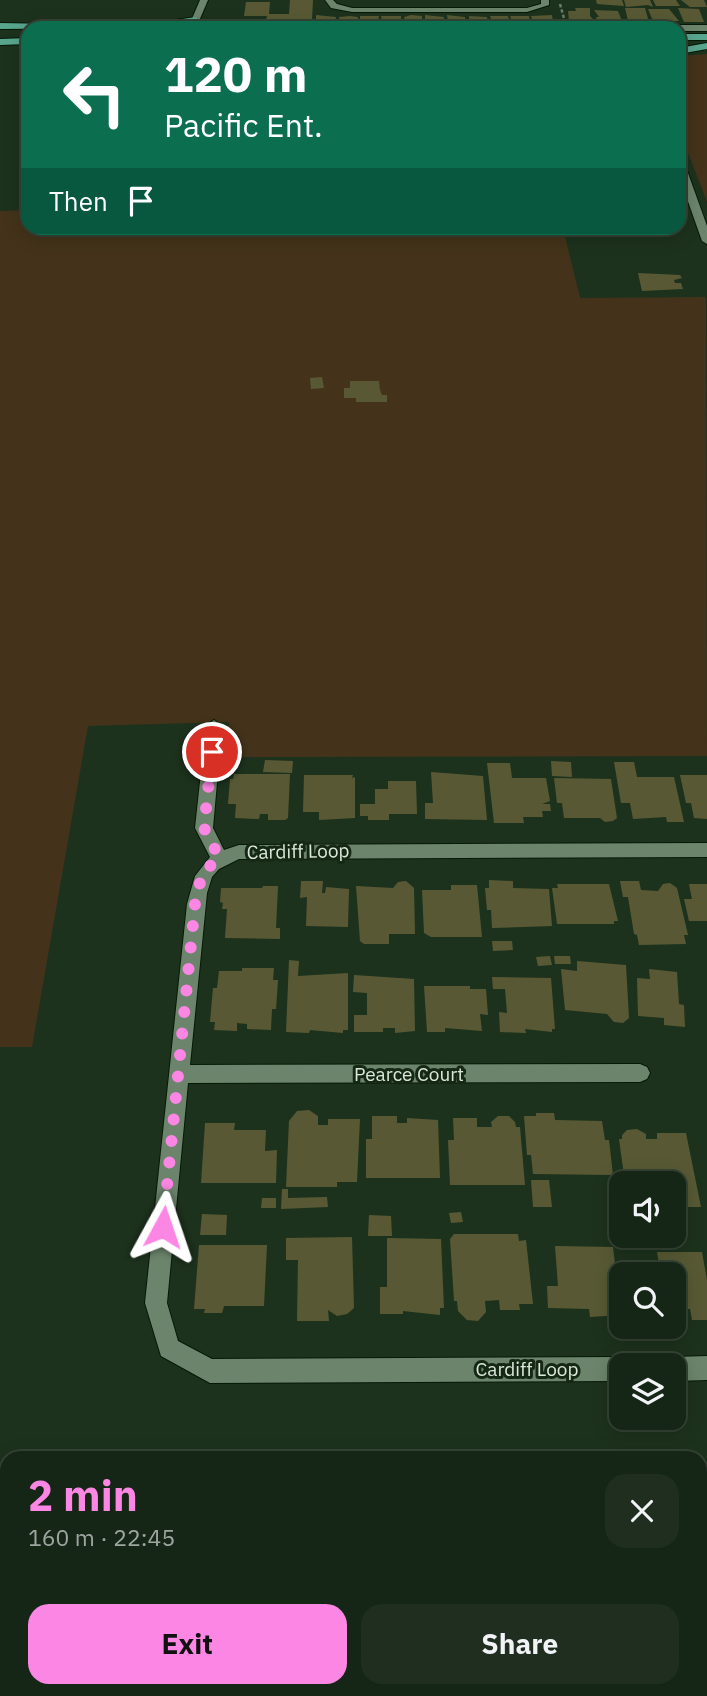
<!DOCTYPE html>
<html lang="en">
<head>
<meta charset="utf-8">
<style>
	:root { --surface:#162616; --page:#1f2e1f; --text:#f1f3f6; --muted:#9ea5a1; --line:#354335; --accent:#fc86e4 }
	body { margin:0; font-family:"IBM Plex Sans",sans-serif; background:var(--page); color:var(--text); height:100vh; display:flex; flex-direction:column; font-size:26px; white-space:nowrap }
	* { box-sizing:border-box; margin:0 }
	p { font-size:23px; color:var(--muted) }
	.icon { flex:none; width:38px; height:38px; fill:none; stroke:currentColor; stroke-width:2; stroke-linecap:round; stroke-linejoin:round }
	.map { position:relative; flex:1; overflow:hidden }
	.side { position:absolute; left:0px; top:1451px; width:707px; height:247px; display:flex; flex-direction:column; background:var(--surface); border-radius:21px 21px 0 0; box-shadow:0 4px 18px #0003,0 0 0 2px var(--line) }
	.side>* { flex:none }
	.top-card { position:absolute; left:21px; top:21px; width:665px; height:214px; border-radius:21px; box-shadow:0 4px 18px #0003,0 0 0 2px var(--line); background:#0b6e4f; color:#fff; overflow:hidden }
	.tools { position:absolute; left:609px; top:1171px; display:grid; gap:14px }
	.tools a { display:grid; place-items:center; width:77px; height:77px; border-radius:14px; background:var(--surface); box-shadow:0 4px 18px #0003,0 0 0 2px var(--line); font-size:35px }
	.pin { position:absolute; display:grid; place-items:center; width:60px; height:60px; color:#fff; margin:-30px; border:4px solid #fff; border-radius:50%; box-shadow:0 2px 7px #0007 }
	.me { position:absolute; width:77px; margin:-38px; rotate:5deg; stroke-linejoin:round; filter:drop-shadow(0 0 5px #0008) }
	.turn { display:flex; align-items:center; gap:24px; height:147px; padding:0 28px; font-size:32px }
	.turn .icon { width:91px; height:91px; stroke-width:2.5 }
	.turn b { display:block; font-size:49px; line-height:60px }
	.then { display:flex; align-items:center; height:66px; padding:0 28px; background:#0003; gap:14px; font-size:26px }
	.round { display:grid; place-items:center; flex:none; width:74px; height:74px; border-radius:21px; background:var(--page) }
	.head { display:flex; align-items:center; justify-content:space-between; height:119px; padding:0 28px }
	h1 { font-size:42px; font-weight:700; line-height:52px; color:var(--accent) }
	.primary-button { display:flex; gap:14px; margin-top:auto; padding:14px 28px }
	.primary-button a { flex:1; height:80px; border-radius:21px; background:var(--accent); color:#111; font-size:28px; font-weight:700; line-height:80px; text-align:center }
	.primary-button a+a { background:var(--page); color:var(--text) }
	.map>svg:first-child { display:block }
	.green { fill:#44331a }
	.building { fill:#585934 }
	.lines { fill:none; stroke-linecap:round; stroke-linejoin:round }
	.street-casing { stroke:#061907; stroke-width:2 }
	.secondary-casing { stroke:#061907; stroke-width:2 }
	.primary-casing { stroke:#061907; stroke-width:2 }
	.path { stroke:#6a7c6a; stroke-width:2.5; stroke-dasharray:3.5 2; stroke-linecap:butt }
	.street { fill:#6c846c; fill-rule:evenodd }
	.secondary { fill:#6c846c; fill-rule:evenodd }
	.primary { fill:#59a68f; fill-rule:evenodd }
	.route { stroke:#fc86e4; stroke-width:12; stroke-dasharray:0 21.6 }
	.labels { text-anchor:middle; stroke-width:6; stroke-linejoin:round; paint-order:stroke }
	.street-label { font-size:19px; fill:#dae7da; stroke:#142814 }
</style>
</head>
<body>
<div class="map">
<svg width="707" height="1696" viewBox="0 0 707 1696">
	<rect width="100%" height="100%" fill="#1d321d"/>
	<g class="green">
		<path d="M707,54V202L679,129V56Z"/>
		<path d="M28,210V228H563L580,298L706,297L707,756L225,757L229,722L88,726L32,1047H0V211Z"/>
	</g>
	<g class="building">
		<path d="M290,0H313L312,20H266L267,16H244L246,2H270L269,14H289Z"/>
		<path d="M596,0H622L624,6L597,4Z"/>
		<path d="M624,0H650L653,7L648,5L626,7Z"/>
		<path d="M653,0H676L680,6H656Z"/>
		<path d="M681,0H704L707,7H690Z"/>
		<path d="M575,8H590V16L595,21H569L568,11H576Z"/>
		<path d="M625,8H645L649,22L628,21Z"/>
		<path d="M678,8L699,9L704,22H684Z"/>
		<path d="M648,9H669L679,21H653Z"/>
		<path d="M594,10L618,11L622,21H597L596,17H599Z"/>
		<path d="M316,15L336,17L334,27H316Z"/>
		<path d="M411,15L422,16L423,28H406L404,17Z"/>
		<path d="M425,15L444,17L443,28H425Z"/>
		<path d="M447,15L465,17L466,28H449Z"/>
		<path d="M552,15L554,28H538L537,20H532L531,16Z"/>
		<path d="M350,16L358,17L357,28H341L339,17Z"/>
		<path d="M360,16H379L377,28H360Z"/>
		<path d="M381,16H401V28H382Z"/>
		<path d="M469,16L487,17L489,28H470Z"/>
		<path d="M490,16H508L511,28H494Z"/>
		<path d="M510,16H529L531,28H514Z"/>
		<path d="M619,228H645L647,234L621,233Z"/>
		<path d="M638,273L680,275L682,278L674,280L675,283H681L683,289L642,291Z"/>
		<path d="M322,377L324,388L311,389L310,378Z"/>
		<path d="M350,381H379L380,390L382,395H387V402H356V398H344V388H350Z"/>
		<path d="M265,760L293,761L292,773L263,772Z"/>
		<path d="M551,761L571,762L572,777L552,776Z"/>
		<path d="M614,762H634L637,777H674L684,822H667L666,817L633,819L630,803H621Z"/>
		<path d="M487,763H510L512,778H546L550,801L542,804H550L551,811H542L543,817H523L524,823H494Z"/>
		<path d="M431,772L483,776L487,820L425,819V803H433Z"/>
		<path d="M234,774H290L288,818L285,820H268V814H260L259,819L235,818L236,804H228L230,779H233Z"/>
		<path d="M304,775H353L352,778L355,777V818L319,820V812H303Z"/>
		<path d="M680,775H707V819L694,818L691,803H686Z"/>
		<path d="M554,778L611,779L617,818L613,821L605,822L600,818H564L562,803H557Z"/>
		<path d="M388,781H416L417,814H389V820H368V816H360V804H375V789H388Z"/>
		<path d="M489,880L513,881V888L549,889L552,926L492,928L491,910H487L485,888H489Z"/>
		<path d="M301,881H323L322,893H325L326,887L349,889L348,927L306,926L307,897L300,898Z"/>
		<path d="M406,881L414,888L415,934H389V944H364L360,941L356,886L393,888L398,882Z"/>
		<path d="M620,881H639L641,890L658,891L663,884L670,883L677,888L688,935H684L686,944L639,945L637,935L634,934L628,897H623Z"/>
		<path d="M557,884H609L618,921H614V924H557L552,888H558Z"/>
		<path d="M689,884H707V921H689L684,899H692Z"/>
		<path d="M451,885H477L482,937H431L424,933L422,890H451Z"/>
		<path d="M263,886H278L276,928H280V939L225,938L227,909H222L223,903L220,902L221,888H262Z"/>
		<path d="M492,941H512L513,950L493,951Z"/>
		<path d="M550,956L552,965L538,966L536,957Z"/>
		<path d="M554,956H570L571,964H555Z"/>
		<path d="M289,960L299,961L298,976L348,973V1030H343V1033L310,1030L309,1033L286,1032Z"/>
		<path d="M577,961L626,965L629,1018L623,1023L614,1022L607,1014L565,1010L561,969L577,971Z"/>
		<path d="M242,968H274L273,980H278L276,1009H272L271,1030L247,1029V1024L237,1023V1031L214,1030L215,1022H210L213,988H217L219,971H242Z"/>
		<path d="M649,969L677,972L679,1004L684,1005L685,1027L664,1025V1018L638,1016L637,978L650,979Z"/>
		<path d="M354,975L414,979L415,1031L395,1033V1028H383V1032H354V1015H367V993L353,992Z"/>
		<path d="M492,977L551,978L555,1029H552V1032L525,1029L526,1033L500,1032L499,1012L507,1013L505,989H493Z"/>
		<path d="M424,986H470V989H486L488,1015L480,1014L482,1031L445,1028V1032H427Z"/>
		<path d="M309,1110L318,1116V1125H328V1119H360L357,1182H337V1187H286L289,1121L297,1111Z"/>
		<path d="M536,1113H554L555,1120L602,1121L605,1140H609L613,1175L533,1174L531,1155H527L524,1116H536Z"/>
		<path d="M372,1116H397V1123H407V1118L438,1120L440,1178H366V1139H372Z"/>
		<path d="M498,1116H509L515,1122L516,1127H520L525,1185H450L448,1140H454L453,1118H477V1127H492L491,1122Z"/>
		<path d="M205,1123H235L234,1130H266L265,1151L277,1150L276,1183H201Z"/>
		<path d="M637,1129L646,1134V1139H657V1133H686L701,1207H674V1183H625L619,1139H622V1135L627,1130Z"/>
		<path d="M531,1180H549L552,1207H533Z"/>
		<path d="M282,1189H288V1198L327,1197L328,1207L281,1209Z"/>
		<path d="M262,1198H276V1208H261Z"/>
		<path d="M461,1212L463,1222L451,1223L449,1213Z"/>
		<path d="M202,1214L227,1215L226,1235H200Z"/>
		<path d="M369,1215L391,1216L392,1236H368Z"/>
		<path d="M454,1234H518L519,1241L526,1240L533,1304H519L520,1310H500L499,1300L485,1301L486,1312L478,1321L467,1320L458,1311L457,1301H454L450,1239Z"/>
		<path d="M352,1237L354,1308L347,1314L337,1316L328,1310L329,1321H297L298,1260H286V1238Z"/>
		<path d="M387,1238L441,1239L444,1308H440V1315L403,1311V1314H380V1287H387Z"/>
		<path d="M199,1245H267L264,1306H224L222,1313H204L205,1309H194Z"/>
		<path d="M555,1246L613,1247L621,1315L590,1317L589,1309L548,1308L547,1286H558Z"/>
		<path d="M657,1252H702L707,1280V1320H692L690,1309H674V1274H624L623,1264H659Z"/>
	</g>
	<g class="lines">
		<defs>
			<g id="street">
				<path d="M325,0H333L337,4L352,8H527L541,4V0H549V5L527,12H352L331,8Z"/>
				<path d="M628,25L653,28H624Z"/>
				<path d="M679,25H707V31H679V28H675Z"/>
				<path d="M214,720L222,726L213,828L224,850L239,845L707,843V857L239,859L219,869L212,877L207,893L190,1065L640,1064L647,1067L650,1073L647,1079L640,1082L188,1083L167,1303L178,1341L212,1359L621,1357L629,1361L631,1365H621V1381L210,1383L161,1356L145,1303L187,904L195,876L210,857L195,828L206,726Z"/>
				<path d="M707,1356V1380L674,1381V1365H664L666,1361L674,1357Z"/>
			</g>
			<g id="secondary">
				<path d="M200,0H208L196,28H188Z"/>
				<path d="M679,159L684,162L707,226V244L702,241L679,176Z"/>
			</g>
			<g id="primary">
				<path d="M196,17L199,21L144,28H120Z"/>
				<path d="M0,23L108,25L112,28L0,29Z"/>
				<rect x="679" y="34" width="28" height="6"/>
				<path d="M28,38V44L0,45V39Z"/>
				<path d="M707,43V49L679,54V48Z"/>
			</g>
		</defs>
		<use href="#street" class="street-casing"/>
		<use href="#secondary" class="secondary-casing"/>
		<use href="#primary" class="primary-casing"/>
		<g class="path">
			<path d="M560,4L565,22L573,28"/>
			<path d="M207,26H220"/>
		</g>
		<use href="#street" class="street"/>
		<use href="#secondary" class="secondary"/>
		<use href="#primary" class="primary"/>
	</g>
	<g class="lines">
		<path class="route" d="M163,1227L195,904L202,874L219,857L204,828L212,752"/>
	</g>
	<g class="labels">
		<g class="street-label">
			<text transform="translate(298 851) rotate(-1)" y="7">Cardiff Loop</text>
			<text x="409" y="1081">Pearce Court</text>
			<text x="527" y="1376">Cardiff Loop</text>
		</g>
	</g>
</svg>
<div class="tools">
<a><svg class="icon" aria-label="sound" viewBox="0 0 24 24"><path d="M4 9h4l5-4v14l-5-4H4zM17 9q2 3 0 6"/></svg></a>
<a><svg class="icon" aria-label="search" viewBox="0 0 24 24"><circle cx="10" cy="10" r="6"/><path d="M15 15l6 6"/></svg></a>
<a><svg class="icon" aria-label="layers" viewBox="0 0 24 24"><path d="M12 4l9 5-9 5-9-5zM3 14l9 5 9-5"/></svg></a>
</div>
<div class="pin" style="left:212px;top:752px;background:#d93025"><svg class="icon" aria-label="arrive" viewBox="0 0 24 24"><path d="M6 21V4h12l-3 4 3 4H6"/></svg></div>
<svg class="me" style="left:163px;top:1227px" viewBox="-20 -20 40 40"><path d="M0-17L14 15 0 8-14 15z" fill="#fc86e4" stroke="#fff" stroke-width="4"/></svg>
<div class="top-card">
<div class="turn"><svg class="icon" aria-label="left" viewBox="0 0 24 24"><path d="M17 20v-9H6M10 6l-5 5 5 5"/></svg><div><b>120 m</b>Pacific Ent.</div></div>
<div class="then">Then<svg class="icon" aria-label="arrive" viewBox="0 0 24 24"><path d="M6 21V4h12l-3 4 3 4H6"/></svg></div>
</div>
<section class="side">
<div class="head"><div><h1>2 min</h1><p>160 m · 22:45</p></div><a class="round"><svg class="icon" aria-label="close" viewBox="0 0 24 24"><path d="M6 6l12 12M18 6L6 18"/></svg></a></div>
<div class="primary-button"><a>Exit</a><a>Share</a></div>
</section>
</div>
</body>
</html>
